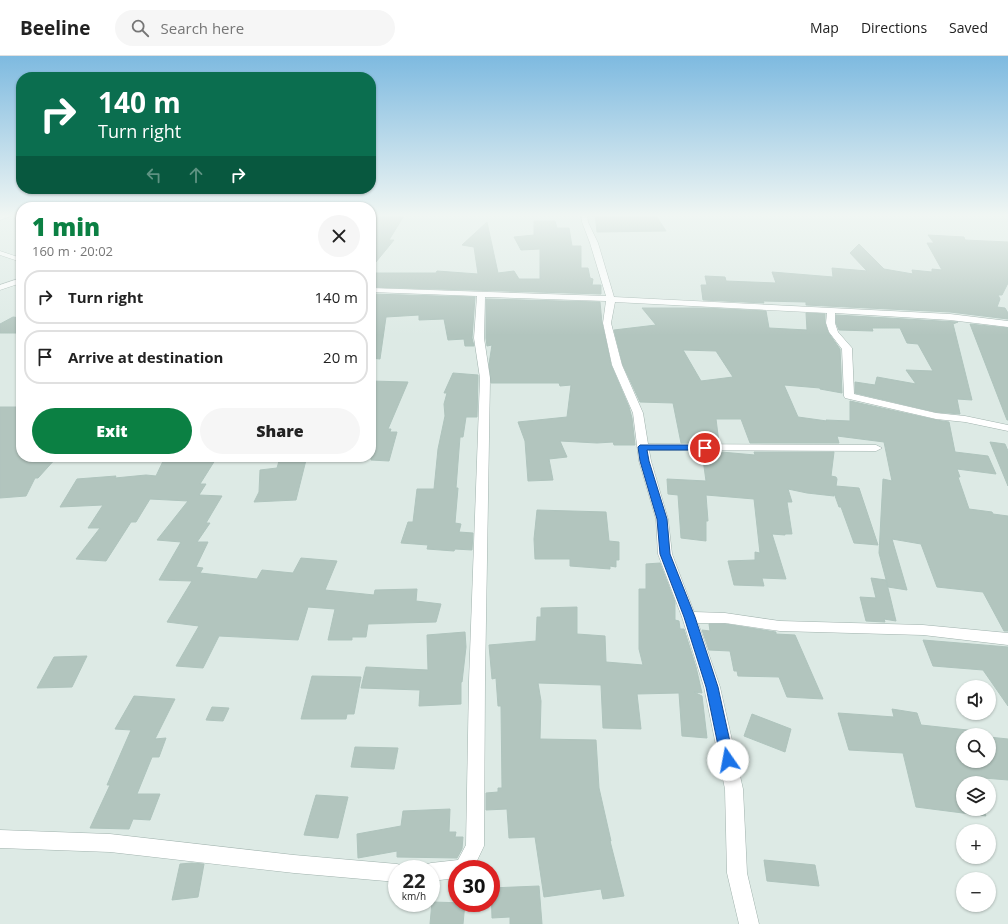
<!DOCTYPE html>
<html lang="en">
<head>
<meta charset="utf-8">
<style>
	:root { --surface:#fff; --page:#f6f6f6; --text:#222; --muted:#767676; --line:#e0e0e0; --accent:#0b8043 }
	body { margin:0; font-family:"Open Sans",sans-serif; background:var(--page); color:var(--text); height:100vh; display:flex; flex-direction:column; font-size:15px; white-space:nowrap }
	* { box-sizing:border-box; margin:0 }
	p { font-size:13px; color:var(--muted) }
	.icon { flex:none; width:22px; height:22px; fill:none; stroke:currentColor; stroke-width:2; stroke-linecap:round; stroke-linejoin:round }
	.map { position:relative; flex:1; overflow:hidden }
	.side { position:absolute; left:16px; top:146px; width:360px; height:260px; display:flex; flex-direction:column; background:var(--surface); border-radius:16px; box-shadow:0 1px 3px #0004 }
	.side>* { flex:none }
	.guide { position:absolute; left:16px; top:16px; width:360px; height:122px; border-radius:16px; box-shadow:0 1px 3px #0004; background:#0b6e4f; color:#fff; overflow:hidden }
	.buttons { position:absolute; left:956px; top:624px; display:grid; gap:8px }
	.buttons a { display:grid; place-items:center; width:40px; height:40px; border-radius:50%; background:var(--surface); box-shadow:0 1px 3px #0004; font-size:20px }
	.speed { position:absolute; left:388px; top:804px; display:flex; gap:8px; font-size:20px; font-weight:700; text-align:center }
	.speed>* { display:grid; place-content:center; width:52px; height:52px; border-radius:50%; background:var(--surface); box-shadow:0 1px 3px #0004; line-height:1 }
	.speed small { font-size:10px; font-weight:400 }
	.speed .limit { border:6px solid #d22; background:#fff; color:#111 }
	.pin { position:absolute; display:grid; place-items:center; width:34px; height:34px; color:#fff; margin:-17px; border:2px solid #fff; border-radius:50%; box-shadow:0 1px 4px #0007 }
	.me { position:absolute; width:44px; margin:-22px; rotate:348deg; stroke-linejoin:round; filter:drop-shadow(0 0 3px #0008) }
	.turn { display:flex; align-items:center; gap:14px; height:84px; padding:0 16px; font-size:18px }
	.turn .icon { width:52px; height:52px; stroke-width:2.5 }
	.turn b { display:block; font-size:28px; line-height:34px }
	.lanes { display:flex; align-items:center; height:38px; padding:0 16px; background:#0003; justify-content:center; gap:20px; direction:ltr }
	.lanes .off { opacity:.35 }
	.round { display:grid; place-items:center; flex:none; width:42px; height:42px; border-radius:21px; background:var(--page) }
	.headline { display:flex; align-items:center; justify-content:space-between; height:68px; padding:0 16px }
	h1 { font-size:24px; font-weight:800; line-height:30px; color:var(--accent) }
	.primary-button { display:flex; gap:8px; margin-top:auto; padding:8px 16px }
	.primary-button a { flex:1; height:46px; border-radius:24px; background:var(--accent); color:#fff; font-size:16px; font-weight:800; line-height:46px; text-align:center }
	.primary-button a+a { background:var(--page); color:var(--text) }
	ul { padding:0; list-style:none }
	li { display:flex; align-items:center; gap:12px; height:54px; margin:0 8px 6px; padding:0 8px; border:2px solid var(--line); border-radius:16px }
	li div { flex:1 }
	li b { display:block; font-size:15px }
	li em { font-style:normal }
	header { display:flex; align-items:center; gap:24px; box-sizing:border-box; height:56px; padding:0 20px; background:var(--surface); border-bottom:1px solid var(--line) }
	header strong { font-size:19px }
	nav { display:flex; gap:22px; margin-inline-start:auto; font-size:14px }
	.search { width:280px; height:36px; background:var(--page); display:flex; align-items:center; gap:10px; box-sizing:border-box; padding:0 14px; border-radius:22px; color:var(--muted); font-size:15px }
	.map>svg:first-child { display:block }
	.building { fill:#b2c5be; stroke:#afc4bd; fill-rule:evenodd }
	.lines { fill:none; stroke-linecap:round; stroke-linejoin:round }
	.minor-casing { stroke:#a0b2ad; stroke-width:1 }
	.minor { fill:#fff; fill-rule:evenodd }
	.route { fill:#1a73e8; stroke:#114b97 }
</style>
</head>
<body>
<header>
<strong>Beeline</strong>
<div class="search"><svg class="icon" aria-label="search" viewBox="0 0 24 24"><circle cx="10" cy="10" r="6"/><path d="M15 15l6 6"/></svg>Search here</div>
<nav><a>Map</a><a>Directions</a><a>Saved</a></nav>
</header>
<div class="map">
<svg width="1008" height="868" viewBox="0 0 1008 868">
	<rect width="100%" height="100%" fill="#ddeae5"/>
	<g class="building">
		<path d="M388,158H405L389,184H394L371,212V159L387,160Z"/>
		<path d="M595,158H655L666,175L597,176Z"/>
		<path d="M534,165H555L557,172H569L572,190H581V212H588L590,222L593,223L592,229H601V238L371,231V217H436L437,215L478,218L474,191L462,189L487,166L498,217L514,215L519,223H540V193L521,194L514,181L534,179Z"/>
		<path d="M928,179L964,181L965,184L1008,186V227L1002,239H998L1000,243L997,251L1005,252L1008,257V263L950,256L806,249V246L763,245L764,247L703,244L701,229H707L705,220L725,221L726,225L776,227L772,216L833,221L832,212L867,215L850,197L859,188L884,213L913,218L912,214L932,216V213L942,214L927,187H934Z"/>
		<path d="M371,238L475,241L472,282L474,290H465L464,283L448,284L444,263L419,264V259L386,261L380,303L371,302Z"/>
		<path d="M486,243L600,246L602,267L611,309L629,351L632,362L635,389H614L613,386L597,387L560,385L567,401L549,403L553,424L528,425L525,385L518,366L567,361L571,329L560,330L559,327H491L489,308L492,289L487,290L486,282Z"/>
		<path d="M642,252H704L766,255L769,272L807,274L806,257L825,258V267L828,276L840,293L842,337L820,333V332L784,329L798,361L827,365L826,364L850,365V345L936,364L949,366L955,396L988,400L996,418L957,413L960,421H958L969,453L992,456L993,458L1008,460V575H1004L983,536L937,531L921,488L892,483L907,534L888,531L879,497L883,423L892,425L884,386L837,380L839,387H750L741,363H716L719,387H681L673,347L640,346L623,309L614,274L656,269ZM683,294L716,295L733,321L701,325Z"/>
		<path d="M836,259L958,266L953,268L972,344L957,343L960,358L936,356L855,337V326L875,329L877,321L916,328L906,314L933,315L918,288L907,287L900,272H872L873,275L839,274L836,267Z"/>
		<path d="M13,261L21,262V277H0V268Z"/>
		<path d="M970,268L1008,272V364H1007Z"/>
		<path d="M453,317L478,319V322L477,361H466L463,381H460L456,432H458L455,467L461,468L459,476L473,477L472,494L455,493L454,495L427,493L428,489L401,487L408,466H413L417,433H434L438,393L445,360L444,348L447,337H444Z"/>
		<path d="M371,325L408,326L388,373H391L390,376H397L389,405L371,404Z"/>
		<path d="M0,351H21V401H57L38,422H35L26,440L0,442Z"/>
		<path d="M990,386L1005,388L1008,395V430Z"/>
		<path d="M702,396H721L755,399L754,396H834L831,420L836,421L837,423L836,430L859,432L878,489L854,487L841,451H839L834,437V440L807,437L788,433L792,446H787L792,478H785V479L772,478L786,523L762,522L764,530L734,529L728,505L755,504V496L760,497L754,443L706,439L708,465H706V485L681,482L678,439L668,438L667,423L706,425Z"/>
		<path d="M165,401H217L200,428H206L199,439L222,440L206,467H210L197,486H208L196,511L203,512L200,517L257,523L262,514L293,517L301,502L337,505L325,534L374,539L375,534L417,533L416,545L441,548L436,566L368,568L366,581H352V584H328L335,553L308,551L298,584L219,580L203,612L176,610L199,570L167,566L192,525L159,524L181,486L157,484L188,445L150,443L136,466H131L106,505L76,503L100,472H88L103,449L60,451L77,423L116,420L115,422L146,419L156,420Z"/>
		<path d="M306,404L296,444L254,446L259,436L260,414L277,412L279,405Z"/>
		<path d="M537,454L606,456L609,485L619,486V504H616V511L610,510V513L570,510V503H535L534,483Z"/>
		<path d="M660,507L675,546V564L679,565L680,573H684L696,611L702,637L694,636L702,640L707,682L682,680L679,637L637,638L641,673L603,672L601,629L538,627L541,645L540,683L596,684L599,732L611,785H610L624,840L603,843L601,833L544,841L535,781L509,782L507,753L486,754V737L498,736V732H502L501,650H498L496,622L492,623L489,589L536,585L537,561H541V552L577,551V578L605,580L606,606L643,609L639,593V533H646V508Z"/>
		<path d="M871,522L886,524L896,565L884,563L885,566L866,565L860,541L876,542Z"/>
		<path d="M709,568H725L776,576V578L795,579L823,643L787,641L779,621L738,620L737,615H734L730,595L709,594L702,574L710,575Z"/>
		<path d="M465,576L466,591L462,626H461V648L419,650L420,634L361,632L366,611L428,614L427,579Z"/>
		<path d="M923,584L1008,591V650L983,614L933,610Z"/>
		<path d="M87,600L72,631L37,632L54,601Z"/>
		<path d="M312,620L361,621L354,658H347L346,663H301Z"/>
		<path d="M134,640L175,643L155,683L166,682L159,701H152L137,738H160L150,764L133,763L129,773L90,772L110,729H107L131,674L115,673Z"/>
		<path d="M212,651L229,652L223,665L206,664Z"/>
		<path d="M892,653L917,657L921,669L986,676L988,679H963V705H989V681L1008,683V724L972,721L975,727H963V753H983L986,760L916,751L903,697L849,694L838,657L894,661Z"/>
		<path d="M752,658L791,673L785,696L744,680Z"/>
		<path d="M355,691L398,692L394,713L351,711Z"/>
		<path d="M316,739L348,741L338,782L304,779Z"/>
		<path d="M450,753L449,776H456L455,781H463L462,793L457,802L397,801V795L358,802L357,778L401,770L403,755Z"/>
		<path d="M764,804L815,809L819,830L767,825Z"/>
		<path d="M192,807L204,808L198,841L172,844L180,808Z"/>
		<path d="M539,830L542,868H510V861L492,862L491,832Z"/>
		<path d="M432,846L465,847L463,868H430Z"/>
	</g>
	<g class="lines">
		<defs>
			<g id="minor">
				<path d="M6,158H16L0,164V160Z"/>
				<path d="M581,158H587L588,166L598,187L614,241L950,258L1008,265V271L950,264L835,257V267L838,276L852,292L854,338L936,357L965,360L1008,369V375L965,366L936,363L845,342L844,340L842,293L829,276L826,267L827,257L615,246L611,267L622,309L643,357L648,388L876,389L882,392L876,395L649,394L651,405L668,463L672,498L694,556L725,557L780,565L923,569L1008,577V589L923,579L780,575L725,567H698L720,631L743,733L747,817L759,868H739L727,817L725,733L704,631L682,561L658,498L656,463L639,405L633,357L612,309L603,267L606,245L485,241L484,282L490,322L485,625L484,790L473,813H457V822L431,825V813H423L424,809L431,807L458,804L466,789L469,625L480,322L474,282L477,240L371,236V232L606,240L590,187L582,166Z"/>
				<path d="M0,195L21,202V206L0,199Z"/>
				<path d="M21,222V227L0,234V229Z"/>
				<path d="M0,774L110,778L294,799L397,808L404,810L405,813H397V826L294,817L110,796L0,792Z"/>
			</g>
		</defs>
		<use href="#minor" class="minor-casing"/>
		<use href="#minor" class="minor"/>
	</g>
	<linearGradient id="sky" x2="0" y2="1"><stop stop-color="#7ebae0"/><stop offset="0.57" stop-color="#f0f6f3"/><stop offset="1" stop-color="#f0f6f3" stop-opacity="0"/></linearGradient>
	<rect width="1008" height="279" fill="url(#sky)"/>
	<path class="route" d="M640,389H705L709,392L705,394H647L649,405L667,463L670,498L695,561L718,631L734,704L733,708L728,709L723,708L721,704L706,631L684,561L660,498L657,463L640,405L638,391Z"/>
</svg>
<div class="buttons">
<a><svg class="icon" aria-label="sound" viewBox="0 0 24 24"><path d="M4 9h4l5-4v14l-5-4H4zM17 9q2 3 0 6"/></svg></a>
<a><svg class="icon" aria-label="search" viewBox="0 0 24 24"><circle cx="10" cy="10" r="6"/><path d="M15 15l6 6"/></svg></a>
<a><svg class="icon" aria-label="layers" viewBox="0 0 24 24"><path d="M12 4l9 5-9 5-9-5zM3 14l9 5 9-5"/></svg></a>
<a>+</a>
<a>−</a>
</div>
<div class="speed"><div>22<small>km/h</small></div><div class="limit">30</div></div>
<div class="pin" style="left:705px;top:392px;background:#d93025"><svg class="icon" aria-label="arrive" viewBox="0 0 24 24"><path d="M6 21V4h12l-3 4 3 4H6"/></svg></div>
<svg class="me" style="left:728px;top:704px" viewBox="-20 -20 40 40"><circle r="19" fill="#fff"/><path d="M0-13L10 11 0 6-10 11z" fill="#1a73e8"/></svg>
<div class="guide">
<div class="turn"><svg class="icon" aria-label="right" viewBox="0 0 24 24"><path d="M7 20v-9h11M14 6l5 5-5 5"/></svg><div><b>140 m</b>Turn right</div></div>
<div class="lanes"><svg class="icon off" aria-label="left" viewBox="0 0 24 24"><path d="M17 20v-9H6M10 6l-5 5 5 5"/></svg><svg class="icon off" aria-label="ahead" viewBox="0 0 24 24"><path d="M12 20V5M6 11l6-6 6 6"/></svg><svg class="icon" aria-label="right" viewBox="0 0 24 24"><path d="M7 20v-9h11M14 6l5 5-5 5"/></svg></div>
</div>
<section class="side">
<div class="headline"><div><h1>1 min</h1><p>160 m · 20:02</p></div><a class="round"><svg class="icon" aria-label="close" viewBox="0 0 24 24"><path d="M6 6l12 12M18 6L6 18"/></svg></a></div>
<ul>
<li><svg class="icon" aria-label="right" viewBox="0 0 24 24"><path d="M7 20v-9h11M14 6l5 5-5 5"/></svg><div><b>Turn right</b></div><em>140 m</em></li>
<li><svg class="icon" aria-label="arrive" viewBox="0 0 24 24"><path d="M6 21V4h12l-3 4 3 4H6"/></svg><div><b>Arrive at destination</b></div><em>20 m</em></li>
</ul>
<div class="primary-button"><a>Exit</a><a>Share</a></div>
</section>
</div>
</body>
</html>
